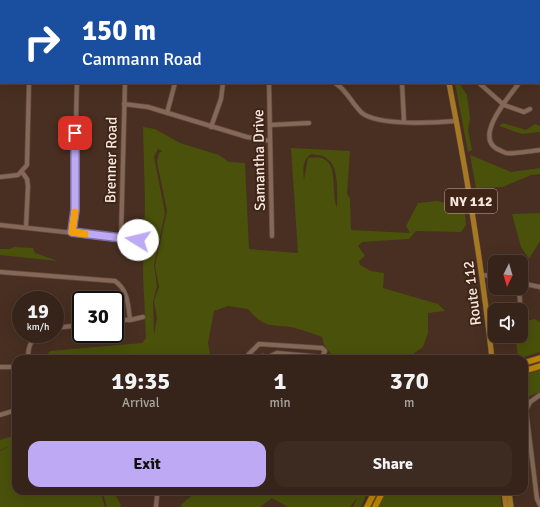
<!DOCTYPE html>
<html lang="en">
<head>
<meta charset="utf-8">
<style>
	:root { --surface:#362319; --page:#3d2b22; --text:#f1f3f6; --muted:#aaa4a2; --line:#504038; --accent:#bea9f4 }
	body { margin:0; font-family:Signika,sans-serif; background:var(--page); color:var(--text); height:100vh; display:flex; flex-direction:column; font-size:15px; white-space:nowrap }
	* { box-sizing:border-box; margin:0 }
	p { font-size:13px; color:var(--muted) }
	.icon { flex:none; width:22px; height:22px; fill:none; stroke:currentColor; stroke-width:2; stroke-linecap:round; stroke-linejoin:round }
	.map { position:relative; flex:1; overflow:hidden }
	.side { position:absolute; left:12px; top:355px; width:516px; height:140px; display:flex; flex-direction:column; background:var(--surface); border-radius:12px; box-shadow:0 4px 16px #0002,0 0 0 1px var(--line) }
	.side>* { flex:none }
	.guide { position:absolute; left:0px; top:0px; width:540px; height:84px; box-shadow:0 4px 16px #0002,0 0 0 1px var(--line); background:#1a4fa0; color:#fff; overflow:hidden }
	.needle { width:26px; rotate:185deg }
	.tools { position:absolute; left:488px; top:255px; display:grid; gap:8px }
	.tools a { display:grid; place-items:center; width:40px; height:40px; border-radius:8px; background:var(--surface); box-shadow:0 4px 16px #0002,0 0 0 1px var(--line); font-size:20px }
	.speed { position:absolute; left:12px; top:291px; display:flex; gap:8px; font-size:20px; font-weight:700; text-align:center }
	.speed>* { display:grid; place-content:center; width:52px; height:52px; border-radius:50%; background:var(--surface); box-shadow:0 4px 16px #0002,0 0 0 1px var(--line); line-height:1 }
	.speed small { font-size:10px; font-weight:400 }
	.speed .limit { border:2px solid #111; border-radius:6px; background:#fff; color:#111 }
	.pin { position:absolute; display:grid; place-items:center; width:34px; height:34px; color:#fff; margin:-17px; border-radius:8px; box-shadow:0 2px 6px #0006 }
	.me { position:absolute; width:44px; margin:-22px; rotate:279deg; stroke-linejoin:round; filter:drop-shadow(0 0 3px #0008) }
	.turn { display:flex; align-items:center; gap:14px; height:84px; padding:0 16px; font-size:18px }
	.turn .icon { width:52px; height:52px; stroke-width:2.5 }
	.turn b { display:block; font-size:28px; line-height:34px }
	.eta { display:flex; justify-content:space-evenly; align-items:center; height:68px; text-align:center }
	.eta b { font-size:24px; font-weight:800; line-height:28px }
	.button { display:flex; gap:8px; margin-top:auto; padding:8px 16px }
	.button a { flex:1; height:46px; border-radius:12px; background:var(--accent); color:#111; font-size:16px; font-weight:800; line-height:46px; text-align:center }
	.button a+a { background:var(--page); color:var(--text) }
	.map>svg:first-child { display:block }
	.green { fill:#4a510a; fill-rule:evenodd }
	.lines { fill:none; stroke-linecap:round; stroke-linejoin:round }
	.minor-casing { stroke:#634d41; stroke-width:5.5 }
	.major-casing { stroke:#634d41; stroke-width:6 }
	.highway-casing { stroke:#634d41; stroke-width:7 }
	.minor { stroke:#856858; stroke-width:4 }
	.major { stroke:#a77923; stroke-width:5 }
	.highway { stroke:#bd8400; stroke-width:5.5 }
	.route-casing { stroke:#7c6e9f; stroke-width:10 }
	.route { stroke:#bea9f4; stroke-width:7 }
	.slow { stroke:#f59e0b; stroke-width:7 }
	.labels { text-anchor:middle; stroke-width:4; stroke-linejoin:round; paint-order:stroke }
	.shield { fill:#3e2517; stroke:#c1aea3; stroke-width:1 }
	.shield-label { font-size:14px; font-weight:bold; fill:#f9e8df }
	.street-label { font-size:15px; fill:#f9e8df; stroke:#3e2517 }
</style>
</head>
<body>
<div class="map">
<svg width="540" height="507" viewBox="0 0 540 507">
	<rect width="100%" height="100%" fill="#482f21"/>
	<g class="green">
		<path d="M455,83H459L467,95L470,119L468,130L472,150L468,152Z"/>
		<path d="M503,123L526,130L535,124L540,126V132L522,134L499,126Z"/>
		<path d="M143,127L155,129L180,143L219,155L229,162L245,163L249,249L298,253L291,148L350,151L347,194L350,198L351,230L410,233L406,226L418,203L436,201L464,206L466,225L461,232L416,231L409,239L362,242L358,246L365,256L359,261L360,265L371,271L384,273L383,288L438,304L445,311L428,313V333L423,347L406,359H341L330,353L324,345L322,337C314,334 306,331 298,329C273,322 267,332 248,309L228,306L214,311L208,343L211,359H46V356L50,351L142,343L146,338L143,275L145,203ZM158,149L162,151L159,153L157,162L167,211L155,266L159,287L154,301L157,318L154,335L153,302L157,286L154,265L165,213L154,157ZM311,154C316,155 323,155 326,158C340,166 337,194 337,208C329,187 343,152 308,158L304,180C303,169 302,161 311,154Z"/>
		<path d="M470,155L511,172L540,168V174L531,175L503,187L476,188Z"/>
		<path d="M540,213V241L529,259L521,247L512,214Z"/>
		<path d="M14,247L33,248L35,253L58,261L0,255V249H10Z"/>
		<path d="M534,319L540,322V352L518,359L516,338L500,339L501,336H521V323Z"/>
		<path d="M540,370V392L528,397L524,404V375Z"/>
		<path d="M16,435V491H100L105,507H0V451L10,446L0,450V440Z"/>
		<path d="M102,491H113L121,505L120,507H107Z"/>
		<path d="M197,491H368L361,507H353L357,498L350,507H288L272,498L260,507H181L182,504Z"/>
		<path d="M386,491H500L502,507H379Z"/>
	</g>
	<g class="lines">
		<defs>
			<g id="minor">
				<path d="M219,0V1"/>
				<path d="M268,0V1"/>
				<path d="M403,0V1"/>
				<path d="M463,0V1"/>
				<path d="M509,0V1"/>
				<path d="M127,1V0"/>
				<path d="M176,1V0"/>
				<path d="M395,1L400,0"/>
				<path d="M0,24H1"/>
				<path d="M539,32H540"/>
				<path d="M0,72H1"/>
				<path d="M269,83L272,236"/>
				<path d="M335,83C347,90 352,104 362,113C379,126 435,123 456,121"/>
				<path d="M402,83L404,121"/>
				<path d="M479,83L504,105L524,112L530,109"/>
				<path d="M519,83C509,97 474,136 497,149C500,150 503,152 506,153C516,154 529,151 540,150"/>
				<path d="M124,104L148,107L247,137L270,141"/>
				<path d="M167,113L175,83"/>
				<path d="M270,125L309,123"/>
				<path d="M211,127L221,99L223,83"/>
				<path d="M22,172L27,179L28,186L26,227"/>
				<path d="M0,177L18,175L27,165L29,83"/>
				<path d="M0,225L138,240"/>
				<path d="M73,233C77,183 75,133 77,83"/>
				<path d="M121,238L125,83"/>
				<path d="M0,272L115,281C128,290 128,305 130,320"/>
				<path d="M483,275L495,277"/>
				<path d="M521,283L540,287"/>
				<path d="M519,288L520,302"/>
				<path d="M115,320H130L143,317"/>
				<path d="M55,328L81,325"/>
				<path d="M28,359C28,348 30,342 37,334"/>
				<path d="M244,359L259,344L322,348L325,351L322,357L277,353L266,358"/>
				<path d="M257,359L263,356L267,359"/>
				<path d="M0,367H16"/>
				<path d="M540,395L530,402L526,410L537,499L540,505"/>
				<path d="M0,415L16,410"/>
				<path d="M524,448L530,447"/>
				<path d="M524,452L531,451"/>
				<path d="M154,491L157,496L156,507"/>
			</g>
			<g id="major">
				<path d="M433,0V1"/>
				<path d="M449,83C467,175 482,266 492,359"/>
				<path d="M504,491L506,507"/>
				<path d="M509,491L511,507"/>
			</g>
			<g id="highway">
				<path d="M524,363L540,358"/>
				<path d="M524,371L540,366"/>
				<path d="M367,507L375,491"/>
				<path d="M375,507L383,491"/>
			</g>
		</defs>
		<use href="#minor" class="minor-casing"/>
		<use href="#major" class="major-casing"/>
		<use href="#highway" class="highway-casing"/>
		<use href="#minor" class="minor"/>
		<use href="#major" class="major"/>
		<use href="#highway" class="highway"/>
	</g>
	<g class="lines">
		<defs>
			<path id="route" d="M75,133V210L72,232L138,240"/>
		</defs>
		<use href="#route" class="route-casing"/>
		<use href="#route" class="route"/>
		<path class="slow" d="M75,212L72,232L85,234"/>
	</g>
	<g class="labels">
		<rect class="shield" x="445" y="189" width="52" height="24" rx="3"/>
		<g class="shield-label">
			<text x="471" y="206">NY 112</text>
		</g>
		<g class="street-label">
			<text transform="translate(111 160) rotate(-89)" y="5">Brenner Road</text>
			<text transform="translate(259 160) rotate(-91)" y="5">Samantha Drive</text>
			<text transform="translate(472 293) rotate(-97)" y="5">Route 112</text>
		</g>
	</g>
</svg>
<div class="tools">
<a><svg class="needle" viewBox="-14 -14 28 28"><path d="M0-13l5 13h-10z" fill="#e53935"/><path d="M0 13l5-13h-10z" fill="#aaa4a2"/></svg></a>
<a><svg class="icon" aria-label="sound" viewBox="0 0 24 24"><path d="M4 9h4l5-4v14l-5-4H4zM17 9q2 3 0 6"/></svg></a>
</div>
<div class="speed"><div>19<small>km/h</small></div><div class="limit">30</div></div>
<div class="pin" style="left:75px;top:133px;background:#d93025"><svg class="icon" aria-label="arrive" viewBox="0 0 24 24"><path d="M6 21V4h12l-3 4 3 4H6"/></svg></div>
<svg class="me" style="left:138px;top:240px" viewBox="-20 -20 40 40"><circle r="19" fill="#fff"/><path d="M0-13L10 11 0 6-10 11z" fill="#bea9f4"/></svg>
<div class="guide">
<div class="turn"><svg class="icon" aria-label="right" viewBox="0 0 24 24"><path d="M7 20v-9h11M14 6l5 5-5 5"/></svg><div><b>150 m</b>Cammann Road</div></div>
</div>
<section class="side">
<div class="eta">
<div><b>19:35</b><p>Arrival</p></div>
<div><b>1</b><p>min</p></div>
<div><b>370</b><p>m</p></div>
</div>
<div class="button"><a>Exit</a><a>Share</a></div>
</section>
</div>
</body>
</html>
